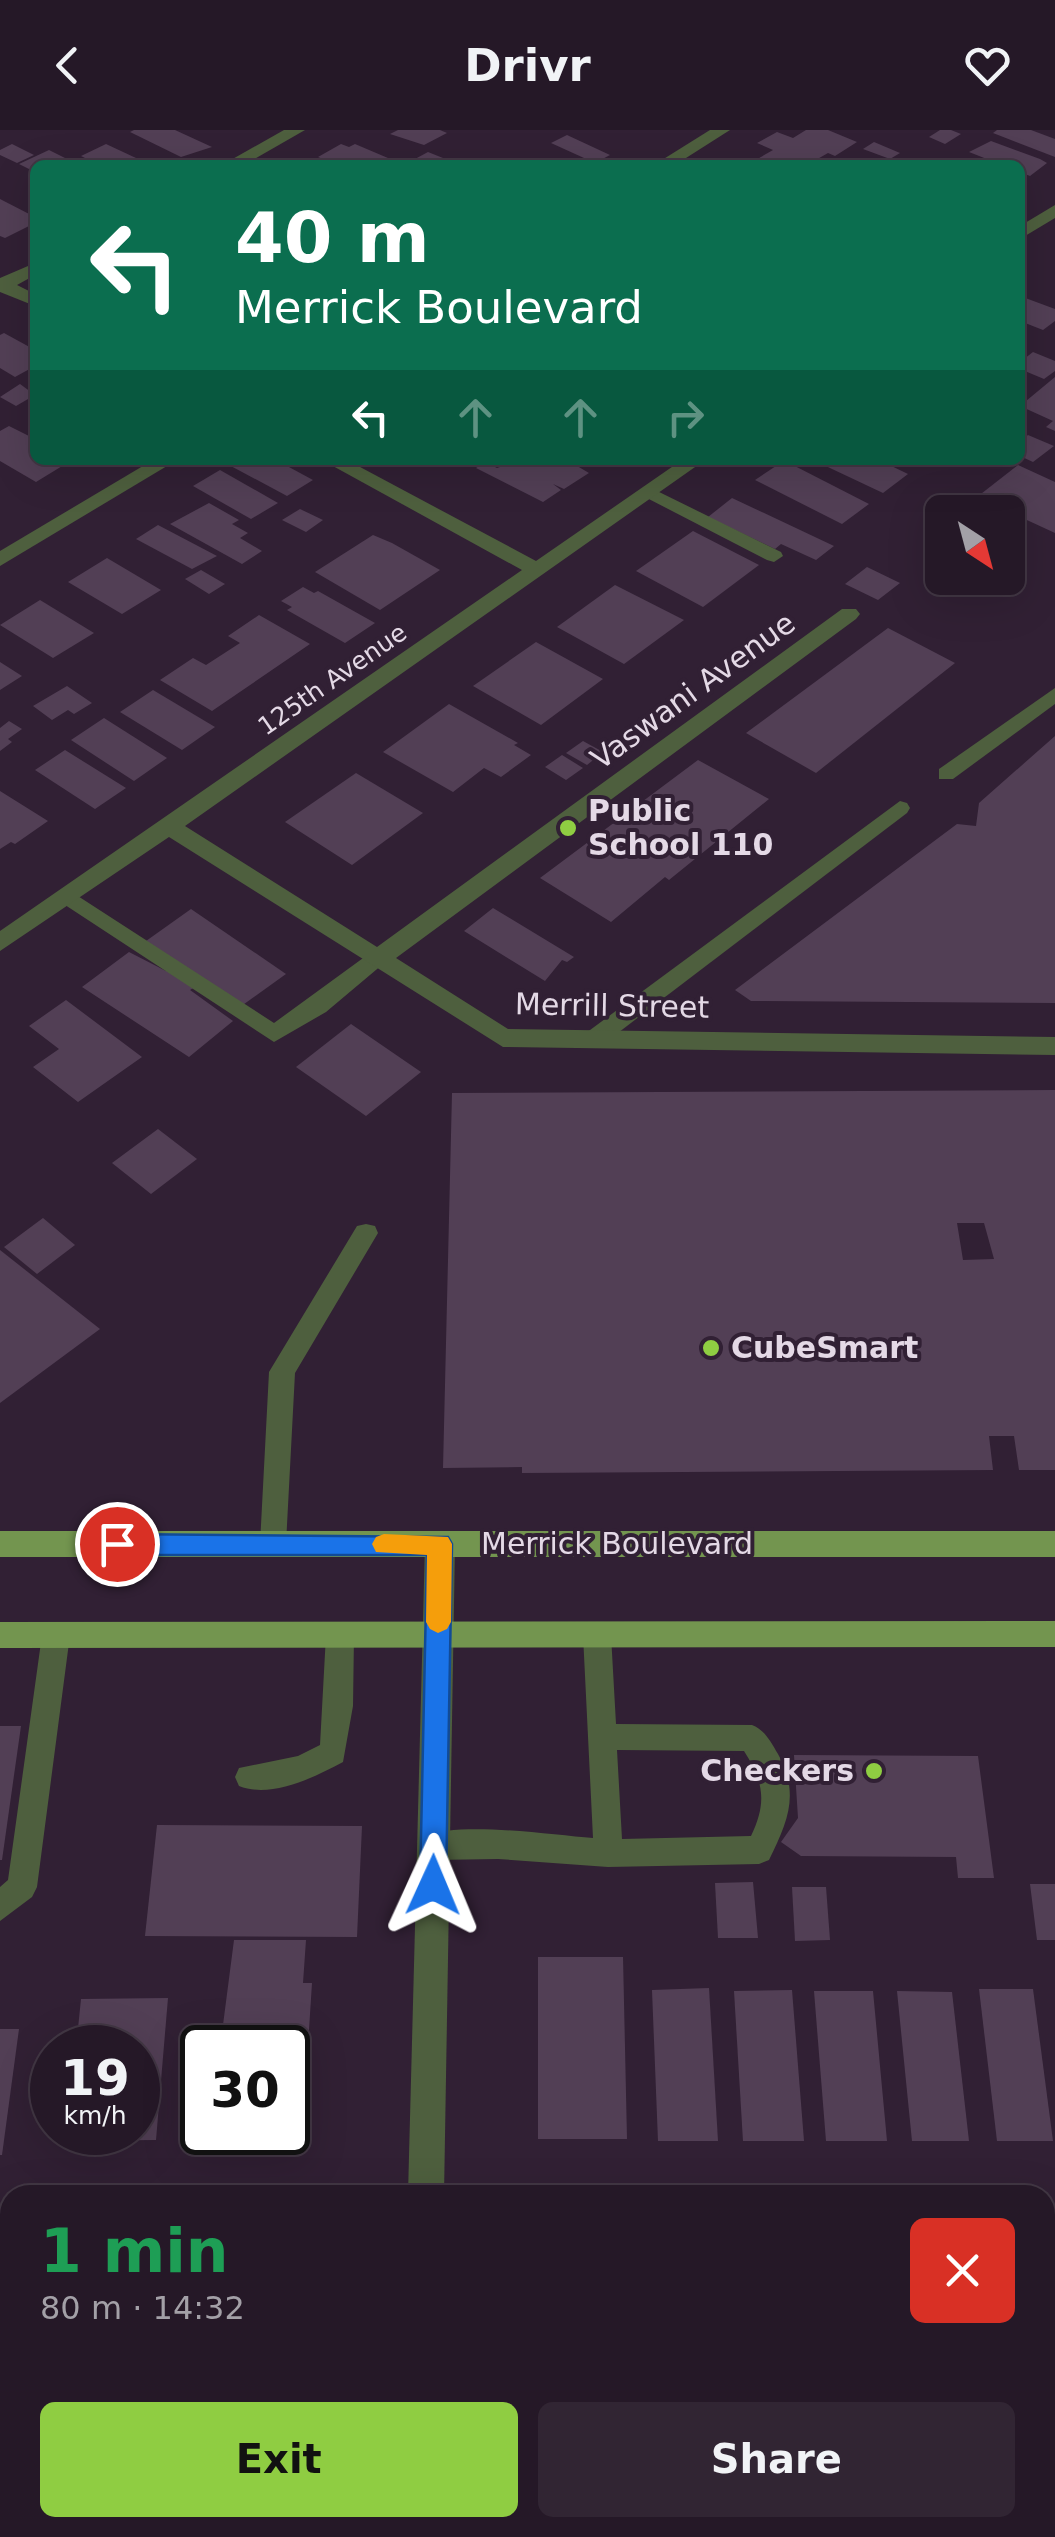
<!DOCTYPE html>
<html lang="en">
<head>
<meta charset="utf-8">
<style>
	:root { --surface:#251827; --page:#312533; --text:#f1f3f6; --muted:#a3a0a7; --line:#423744; --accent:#8fcd42 }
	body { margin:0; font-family:"DejaVu Sans",sans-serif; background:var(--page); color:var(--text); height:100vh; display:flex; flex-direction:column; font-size:38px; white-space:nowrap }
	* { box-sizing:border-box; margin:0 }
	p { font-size:32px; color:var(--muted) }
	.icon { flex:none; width:55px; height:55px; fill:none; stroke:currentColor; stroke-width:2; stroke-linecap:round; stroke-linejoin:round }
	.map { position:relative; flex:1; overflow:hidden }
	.details { position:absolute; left:0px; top:2055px; width:1055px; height:352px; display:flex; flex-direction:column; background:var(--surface); border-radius:30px 30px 0 0; box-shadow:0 10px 40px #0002,0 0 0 2px var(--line) }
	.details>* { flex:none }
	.guide { position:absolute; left:30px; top:30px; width:995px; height:305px; border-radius:15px; box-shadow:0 10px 40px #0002,0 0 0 2px var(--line); background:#0b6e4f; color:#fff; overflow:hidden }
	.needle { width:65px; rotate:144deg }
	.tools { position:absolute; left:925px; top:365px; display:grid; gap:20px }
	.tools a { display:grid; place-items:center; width:100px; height:100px; border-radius:15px; background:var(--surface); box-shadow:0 10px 40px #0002,0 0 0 2px var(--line); font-size:50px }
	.speed { position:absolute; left:30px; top:1895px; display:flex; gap:20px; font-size:50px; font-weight:700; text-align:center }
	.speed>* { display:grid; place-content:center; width:130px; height:130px; border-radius:50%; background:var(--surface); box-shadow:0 10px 40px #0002,0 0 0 2px var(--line); line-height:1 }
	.speed small { font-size:25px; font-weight:400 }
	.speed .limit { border:5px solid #111; border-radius:15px; background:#fff; color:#111 }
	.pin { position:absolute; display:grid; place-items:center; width:85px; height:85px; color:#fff; margin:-42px; border:5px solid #fff; border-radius:50%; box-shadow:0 2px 10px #0007 }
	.me { position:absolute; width:110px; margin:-55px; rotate:1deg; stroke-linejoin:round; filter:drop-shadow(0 0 8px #0008) }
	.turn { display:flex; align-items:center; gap:35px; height:210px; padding:0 40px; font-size:45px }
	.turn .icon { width:130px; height:130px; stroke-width:2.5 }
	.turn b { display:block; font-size:70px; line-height:85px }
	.lanes { display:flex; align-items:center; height:95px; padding:0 40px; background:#0003; justify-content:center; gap:50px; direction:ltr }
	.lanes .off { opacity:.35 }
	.round { display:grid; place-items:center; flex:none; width:105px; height:105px; border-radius:15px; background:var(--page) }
	.summary { display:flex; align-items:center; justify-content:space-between; height:170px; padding:0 40px }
	h1 { font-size:60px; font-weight:600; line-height:75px; color:#1e9e55 }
	.cta { display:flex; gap:20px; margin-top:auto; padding:20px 40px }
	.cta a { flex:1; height:115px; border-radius:15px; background:var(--accent); color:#111; font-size:40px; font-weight:600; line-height:115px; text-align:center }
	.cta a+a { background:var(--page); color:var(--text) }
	header { display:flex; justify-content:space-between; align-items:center; height:130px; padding:0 40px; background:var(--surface); font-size:45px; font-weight:600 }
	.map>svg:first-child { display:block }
	.building { fill:#523f55; fill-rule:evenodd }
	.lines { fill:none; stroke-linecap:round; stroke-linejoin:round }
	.service { fill:#4e5f3e; fill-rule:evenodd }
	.minor { fill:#4e5f3e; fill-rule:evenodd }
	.primary { fill:#73954f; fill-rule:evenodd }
	.route { fill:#1a73e8; stroke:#114b97; stroke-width:2.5 }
	.slow { fill:#f59e0b }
	.poi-dot { fill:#8fcd42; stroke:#312034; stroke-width:4 }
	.labels { text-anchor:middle; stroke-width:8; stroke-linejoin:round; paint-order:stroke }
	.far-street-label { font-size:25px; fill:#e4d9e6; stroke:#312034 }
	.street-label { font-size:30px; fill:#e4d9e6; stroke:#312034 }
	.poi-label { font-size:30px; font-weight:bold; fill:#e4d9e6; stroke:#312034; text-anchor:start }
</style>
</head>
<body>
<header><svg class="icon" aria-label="back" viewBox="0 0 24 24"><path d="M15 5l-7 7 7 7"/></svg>Drivr<svg class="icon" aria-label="heart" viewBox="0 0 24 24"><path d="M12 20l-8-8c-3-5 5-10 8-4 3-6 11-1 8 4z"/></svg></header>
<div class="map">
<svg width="1055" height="2407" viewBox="0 0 1055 2407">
	<rect width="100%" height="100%" fill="#312034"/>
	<g class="building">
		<path d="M134,0H175L212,17L181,27L130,2Z"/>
		<path d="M398,0H440L447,3L424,15L390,4Z"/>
		<path d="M806,0H828L857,12L835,26L828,23L807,35H747L773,20L757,13L777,2L793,8Z"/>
		<path d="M940,0H951L961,4L945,14L929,7Z"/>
		<path d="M997,0H1031L1055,9V27L993,3Z"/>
		<path d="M567,5L610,25L595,33L551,13Z"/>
		<path d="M991,11L1040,29L1047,33L1030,46L1020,42V35H1002L969,22Z"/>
		<path d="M874,12L900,23L890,29L863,19Z"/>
		<path d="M12,14L34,25L17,33L0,25V20Z"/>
		<path d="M106,14L151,35H99L81,26Z"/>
		<path d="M341,14L349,17L355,14L395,31L387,35H337L318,27Z"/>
		<path d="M49,20L79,35H35V42L19,34Z"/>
		<path d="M428,22L453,32L427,35L415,29Z"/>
		<path d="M0,69L35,87V93L5,108L0,106Z"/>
		<path d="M1020,166L1055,179V191L1043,200L1020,191Z"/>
		<path d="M4,203L35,220V236L15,247L0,238V205Z"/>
		<path d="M1033,222L1055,231V241L1044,249L1020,239V232Z"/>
		<path d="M1055,247V301L1046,297L1053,291L1020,276Z"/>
		<path d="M20,254L35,265L16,276L0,267Z"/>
		<path d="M9,296L35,309V330H72L36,352L0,331V301Z"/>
		<path d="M1028,305L1054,316L1033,332L1020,326V311Z"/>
		<path d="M237,330H276L313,350L287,366L229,335Z"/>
		<path d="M520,330H567L589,343L564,359L553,354L561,360L543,372L476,338L485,332L497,338Z"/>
		<path d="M813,330H879L908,344L883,363Z"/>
		<path d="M782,332H787L869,374L842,394L755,350Z"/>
		<path d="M1018,335L1055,352V403L977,367Z"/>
		<path d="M220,340L278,373L251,389L193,356Z"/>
		<path d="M732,368L834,416L816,430L781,414L775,419L708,387Z"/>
		<path d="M209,373L239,390L232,394L248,403L240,408L262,421L242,434L170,394Z"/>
		<path d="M300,379L323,390L306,402L282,390Z"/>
		<path d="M158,395L217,426L192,439L136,409Z"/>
		<path d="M693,401L759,435L703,477L636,441Z"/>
		<path d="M373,405L392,413L440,440L380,480L315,442Z"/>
		<path d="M107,428L161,460L122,484L68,452Z"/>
		<path d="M867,437L900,453L878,470L845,454Z"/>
		<path d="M201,440L225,454L209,464L185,449Z"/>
		<path d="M615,455L684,490L624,534L557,497Z"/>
		<path d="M303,457L314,463L318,461L375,493L345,513L287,480L292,477L281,471Z"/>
		<path d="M40,470L94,503L53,528L0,495Z"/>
		<path d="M259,485L310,514L212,581L160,550L193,528L206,535L240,513L228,506Z"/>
		<path d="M888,498L955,533L816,643L746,603Z"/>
		<path d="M536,512L603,549L541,595L473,556Z"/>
		<path d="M0,532L22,546L0,560Z"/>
		<path d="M67,556L92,573L74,584L68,580L52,590L33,576Z"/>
		<path d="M153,560L215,597L182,620L120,582Z"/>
		<path d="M449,574L518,613L514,615L531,625L501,647L484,638L453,662L383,622Z"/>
		<path d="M104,588L167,628L134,651L71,610Z"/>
		<path d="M9,591L22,599L8,609L12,612L0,621V598Z"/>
		<path d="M1055,606V873L751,871L735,860L957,694L976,696L979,673Z"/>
		<path d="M583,611L603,622L587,635L566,623Z"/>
		<path d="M65,620L126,658L95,679L35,640Z"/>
		<path d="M562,625L583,638L566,650L545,637Z"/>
		<path d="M698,630L769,669L669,750L665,747L611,792L540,748Z"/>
		<path d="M356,643L423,683L352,735L285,692Z"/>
		<path d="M0,661L48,691L15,714L11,712L0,719Z"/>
		<path d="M493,778L574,827L567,832L562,830L545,851L464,801Z"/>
		<path d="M191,779L286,844L240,877L146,811Z"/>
		<path d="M129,822L166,841L168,839L195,857L190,860L233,891L189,927L82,857Z"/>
		<path d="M66,870L142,927L78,972L33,937L59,919L29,896Z"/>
		<path d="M351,894L421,942L366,986L296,937Z"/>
		<path d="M1055,960V1340H1019L1014,1306H989L993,1340L522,1343V1337L443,1338L452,963ZM957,1093H984L994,1129L963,1130Z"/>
		<path d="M158,999L197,1029L151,1064L112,1033Z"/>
		<path d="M43,1088L75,1115L37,1144L4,1117Z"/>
		<path d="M0,1120L100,1199L0,1273Z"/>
		<path d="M0,1596H21L2,1730H0Z"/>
		<path d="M794,1625L978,1626L994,1748H958L956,1727L801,1726L781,1712L798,1688Z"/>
		<path d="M157,1695L362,1696L357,1807L145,1806Z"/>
		<path d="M753,1752L758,1808H718L715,1753Z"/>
		<path d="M1030,1754H1055V1810H1037Z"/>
		<path d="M792,1757H826L830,1810L795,1811Z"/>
		<path d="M234,1810H306L303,1853H312L302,2009H212L213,2002H288V1918H220Z"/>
		<path d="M538,1827H623L627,2009H538Z"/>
		<path d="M709,1858L718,2011H658L652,1860Z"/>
		<path d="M979,1859H1033L1053,2011H997Z"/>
		<path d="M792,1860L804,2011H743L734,1861Z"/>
		<path d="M814,1861H873L887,2011H826Z"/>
		<path d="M897,1861L952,1862L969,2011H912Z"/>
		<path d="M168,1868L156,2010L65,2011L66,2002H138V1918H76L81,1869Z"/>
		<path d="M0,1899H19L2,2025H0Z"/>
		<path d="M1045,2307H1055V2407H996L995,2398H1045Z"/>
		<path d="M102,2398H260L259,2407H101Z"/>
		<rect x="538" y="2398" width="63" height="9"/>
		<rect x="629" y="2398" width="96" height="9"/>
		<path d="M779,2398H859L860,2407H780Z"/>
		<path d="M875,2398H956L957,2407H876Z"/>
	</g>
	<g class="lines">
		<g class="service">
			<path d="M649,357L781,422L783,426L774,432L767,430L643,366V358Z"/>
			<path d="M1055,558V574L953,649H939V639Z"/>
			<path d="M900,671L907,673L910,678L907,683L602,915H586L583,909L586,903Z"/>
			<path d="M67,759L274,893L370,823H386L389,829L326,882L274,912L59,771L56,766L59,761Z"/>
			<path d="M366,1094L375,1096L378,1103L295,1243L286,1414L282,1422L273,1426L264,1422L260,1414L269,1242L357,1096Z"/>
			<path d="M56,1493L66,1496L70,1505L37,1757L32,1767L0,1791V1757L8,1750L42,1505L46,1496Z"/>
			<path d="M340,1493L350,1496L354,1505L353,1576L343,1632C315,1647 271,1669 239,1656L235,1647L239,1638L298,1626L320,1615L326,1505L330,1496Z"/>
			<path d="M597,1493L607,1496L611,1505L616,1594L752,1595C765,1600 771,1612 778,1624C800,1664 788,1691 769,1730L759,1734L608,1737L498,1729L434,1730L424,1726L419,1716L424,1706C462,1691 550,1705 593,1708L583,1505L587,1496ZM617,1620L744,1621C764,1652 767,1673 751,1706L622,1709Z"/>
			<path d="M10,2384V2398H35L34,2407H0L6,2386Z"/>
		</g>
		<g class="minor">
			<path d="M284,0H305L244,35H222Z"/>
			<path d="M710,0H730L675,35H654Z"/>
			<path d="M1055,75V88L1020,109V96Z"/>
			<path d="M35,133V145L17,155L35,164V176L0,162V148Z"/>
			<path d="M153,330H177L0,436V421Z"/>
			<path d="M322,330H347L536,431L682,330H705L185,696L377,817L842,479H856L860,484L856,489L396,828L508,899L1055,907V925L503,917L169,707L0,821V801L522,440Z"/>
			<path d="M440,1401L450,1405L455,1414L444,2065H408L425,1414L430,1405Z"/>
			<path d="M10,2134V2170L0,2171V2135Z"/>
			<rect x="1045" y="2134" width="10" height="36"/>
			<rect x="399" y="2398" width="38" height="9"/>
		</g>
		<g class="primary">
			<rect x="0" y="1401" width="1055" height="26"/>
			<path d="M1055,1491V1517L0,1518V1492Z"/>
		</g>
	</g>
	<path class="route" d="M117,1404L448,1407L452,1414L446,1755L442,1764L433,1768L424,1764L420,1755L427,1425H117L108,1422L105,1414L108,1407Z"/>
	<path class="slow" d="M384,1404L448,1407L452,1414L451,1492L447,1499L438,1503L430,1499L426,1492L427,1425L376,1422L372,1414L376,1407Z"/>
	<g class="poi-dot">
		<circle cx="568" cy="698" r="10"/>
		<circle cx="711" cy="1218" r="10"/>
		<circle cx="874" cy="1641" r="10"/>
	</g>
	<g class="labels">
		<g class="far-street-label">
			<text transform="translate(332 549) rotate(-35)" y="9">125th Avenue</text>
		</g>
		<g class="street-label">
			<text transform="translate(693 561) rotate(-36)" y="10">Vaswani Avenue</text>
			<text transform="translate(612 876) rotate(1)" y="10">Merrill Street</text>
			<text x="617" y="1424">Merrick Boulevard</text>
		</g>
		<g class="poi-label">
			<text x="588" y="691">Public<tspan x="588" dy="34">School 110</tspan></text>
			<text x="731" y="1228">CubeSmart</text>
			<text x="854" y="1651" text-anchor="end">Checkers</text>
		</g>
	</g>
</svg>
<div class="tools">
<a><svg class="needle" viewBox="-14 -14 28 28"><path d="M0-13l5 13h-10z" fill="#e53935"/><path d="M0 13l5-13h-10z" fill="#a3a0a7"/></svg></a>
</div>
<div class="speed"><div>19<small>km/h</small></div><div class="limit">30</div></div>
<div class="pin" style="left:117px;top:1414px;background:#d93025"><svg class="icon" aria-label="arrive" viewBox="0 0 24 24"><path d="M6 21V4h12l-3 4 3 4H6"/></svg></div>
<svg class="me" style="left:433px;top:1755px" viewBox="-20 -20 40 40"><path d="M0-17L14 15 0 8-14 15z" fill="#1a73e8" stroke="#fff" stroke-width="4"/></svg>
<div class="guide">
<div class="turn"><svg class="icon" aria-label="left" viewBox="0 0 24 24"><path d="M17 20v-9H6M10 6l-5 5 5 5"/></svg><div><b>40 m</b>Merrick Boulevard</div></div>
<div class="lanes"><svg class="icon" aria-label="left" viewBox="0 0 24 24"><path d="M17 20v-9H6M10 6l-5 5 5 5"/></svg><svg class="icon off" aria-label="ahead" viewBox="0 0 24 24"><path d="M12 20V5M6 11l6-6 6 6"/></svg><svg class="icon off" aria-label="ahead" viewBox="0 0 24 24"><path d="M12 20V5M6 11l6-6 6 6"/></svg><svg class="icon off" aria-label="right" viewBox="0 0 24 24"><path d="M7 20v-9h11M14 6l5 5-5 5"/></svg></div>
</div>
<section class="details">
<div class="summary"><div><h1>1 min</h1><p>80 m · 14:32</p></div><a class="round" style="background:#d93025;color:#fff"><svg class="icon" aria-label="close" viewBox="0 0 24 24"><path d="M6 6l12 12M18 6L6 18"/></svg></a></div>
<div class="cta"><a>Exit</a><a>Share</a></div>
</section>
</div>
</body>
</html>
